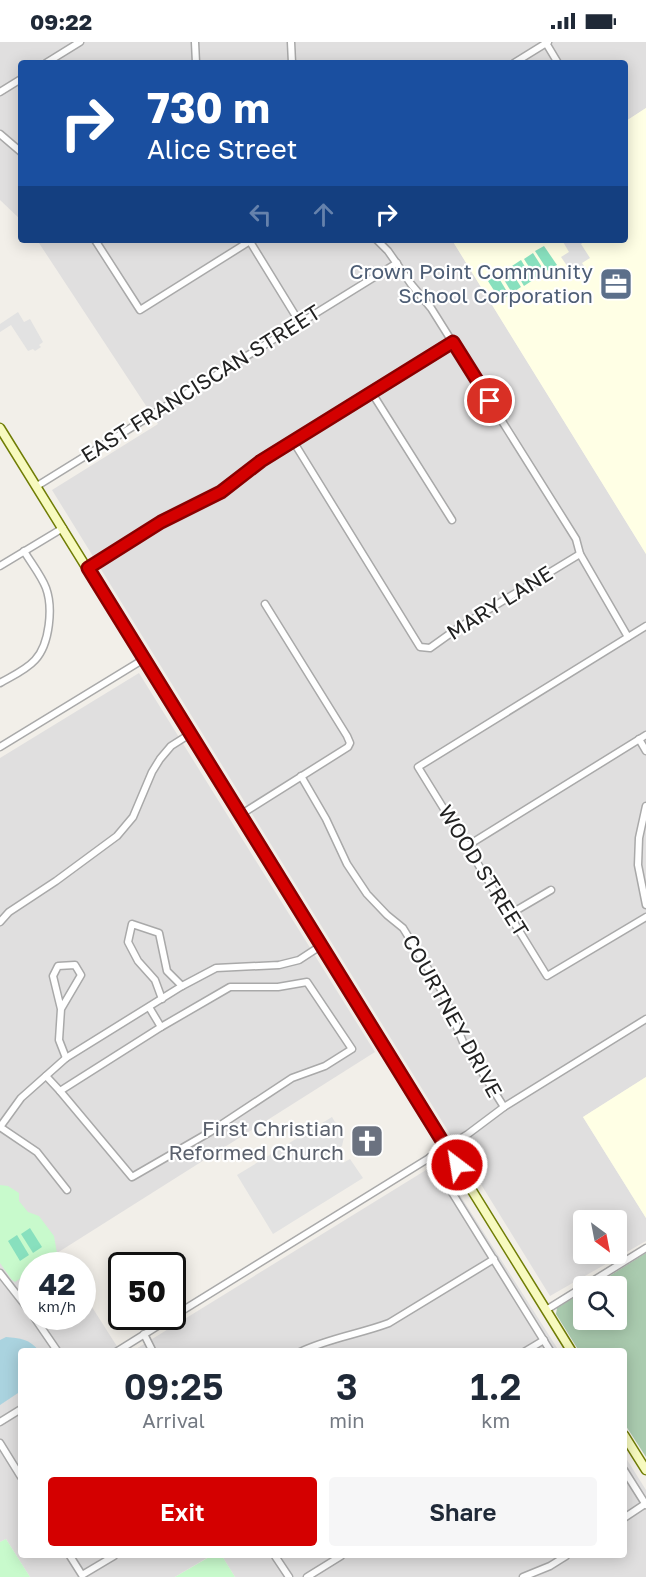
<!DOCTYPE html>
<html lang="en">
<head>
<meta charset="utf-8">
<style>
	:root { --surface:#fff; --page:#f6f6f7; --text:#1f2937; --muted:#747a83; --accent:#d40000 }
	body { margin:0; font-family:"Golos Text",sans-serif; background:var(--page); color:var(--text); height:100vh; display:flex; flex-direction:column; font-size:22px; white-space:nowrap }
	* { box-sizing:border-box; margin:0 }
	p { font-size:20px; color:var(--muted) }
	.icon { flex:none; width:33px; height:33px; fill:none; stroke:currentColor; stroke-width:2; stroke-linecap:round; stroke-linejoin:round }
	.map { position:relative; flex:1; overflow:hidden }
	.details { position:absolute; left:18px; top:1306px; width:609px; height:210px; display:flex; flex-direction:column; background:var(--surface); border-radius:6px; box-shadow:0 3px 15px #0003 }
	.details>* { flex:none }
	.hud { position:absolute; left:18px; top:18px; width:610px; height:183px; border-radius:6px; box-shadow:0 3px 15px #0003; background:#1a4fa0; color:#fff; overflow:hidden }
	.needle { width:39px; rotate:148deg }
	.controls { position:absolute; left:573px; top:1168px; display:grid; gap:12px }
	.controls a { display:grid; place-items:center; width:54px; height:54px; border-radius:6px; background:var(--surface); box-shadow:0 3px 15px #0003; font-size:30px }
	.speed { position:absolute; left:18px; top:1210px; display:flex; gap:12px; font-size:30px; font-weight:700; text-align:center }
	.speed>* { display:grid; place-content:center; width:78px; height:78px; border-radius:50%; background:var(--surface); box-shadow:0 3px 15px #0003; line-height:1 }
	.speed small { font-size:15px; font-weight:400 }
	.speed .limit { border:3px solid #111; border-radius:9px; background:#fff; color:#111 }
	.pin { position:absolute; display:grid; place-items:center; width:51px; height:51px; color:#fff; margin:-26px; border:3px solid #fff; border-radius:50%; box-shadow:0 2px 6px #0007 }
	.me { position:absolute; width:66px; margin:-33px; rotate:329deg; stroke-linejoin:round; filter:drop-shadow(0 0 4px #0008) }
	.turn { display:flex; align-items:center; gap:21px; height:126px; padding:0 30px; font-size:27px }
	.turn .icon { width:78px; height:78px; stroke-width:2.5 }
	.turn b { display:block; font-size:42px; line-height:51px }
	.lanes { display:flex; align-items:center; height:57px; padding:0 30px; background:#0003; justify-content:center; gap:30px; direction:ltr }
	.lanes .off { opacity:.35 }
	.eta { display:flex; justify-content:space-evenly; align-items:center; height:102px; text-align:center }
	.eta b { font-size:36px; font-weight:600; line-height:42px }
	.cta { display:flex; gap:12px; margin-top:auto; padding:12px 30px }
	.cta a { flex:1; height:69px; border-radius:6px; background:var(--accent); color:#fff; font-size:24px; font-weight:600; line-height:69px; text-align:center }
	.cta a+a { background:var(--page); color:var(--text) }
	.status { display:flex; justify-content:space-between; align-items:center; height:42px; padding:0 30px; background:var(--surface); direction:ltr }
	.status svg { height:16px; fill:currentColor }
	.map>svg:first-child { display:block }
	.residential { fill:#e0dfdf; fill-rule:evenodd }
	.education { fill:#ffffe5 }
	.cemetery { fill:#aacbaf }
	.park { fill:#c8facc }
	.pitch { fill:#88e0be }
	.parking { fill:#e2e2e2 }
	.water { fill:#aad3df }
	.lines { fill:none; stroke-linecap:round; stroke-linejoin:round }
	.street-casing { stroke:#a9a9a9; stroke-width:9 }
	.secondary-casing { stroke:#707d05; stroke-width:11 }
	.street { stroke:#fff; stroke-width:6 }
	.secondary { stroke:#f7fabf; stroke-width:8 }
	.route-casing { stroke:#8a0000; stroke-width:15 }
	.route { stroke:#d40000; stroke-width:10 }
	.labels { text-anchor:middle; stroke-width:4.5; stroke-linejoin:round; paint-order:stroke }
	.service-label { font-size:21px; fill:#4e5e75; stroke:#fff; text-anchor:end }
	.street-label { font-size:21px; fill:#222; stroke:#fff }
	.worship-label { font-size:21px; fill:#5b616d; stroke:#fff; text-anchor:end }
</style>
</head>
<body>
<div class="status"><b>09:22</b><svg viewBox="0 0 49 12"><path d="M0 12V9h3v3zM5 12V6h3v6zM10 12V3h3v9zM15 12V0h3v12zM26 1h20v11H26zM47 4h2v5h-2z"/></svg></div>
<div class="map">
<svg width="646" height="1535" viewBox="0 0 646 1535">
	<rect width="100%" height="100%" fill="#f2efe9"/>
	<g class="residential">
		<path d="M0,0H646V66L626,79V21H21V178L0,158Z"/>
		<path d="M37,198H452L646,512V1035L583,1075L646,1176V1199L550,1254L52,448L158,382ZM584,1179H616V1212H584Z"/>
		<path d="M139,631L375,1010L57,1211L65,1224H32V1275H82L83,1251L120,1309L21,1310V1514H210L175,1535H30L6,1497L0,1500V716Z"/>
		<path d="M439,1120L559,1309L131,1310Z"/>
		<path d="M624,1413L646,1448V1535H235L222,1514H624Z"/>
	</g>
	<g class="education">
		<path d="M646,66V512L452,198H626V79Z"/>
		<path d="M646,1035V1176L583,1075Z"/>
	</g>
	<path class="cemetery" d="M646,1211V1415L624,1381V1310L579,1309L556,1272L557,1266L583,1250L584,1278H616V1245H592Z"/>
	<g class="park">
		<path d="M0,1143L8,1144L19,1151V1159L28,1170L39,1174L54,1194L57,1211L38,1224H32L31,1229L15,1240L12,1238L0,1221Z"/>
		<path d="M6,1497L30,1535H0V1500Z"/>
		<path d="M211,1514H222L235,1535H175Z"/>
	</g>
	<g class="pitch">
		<path d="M544,204L557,223L548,229L535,209Z"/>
		<path d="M533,211L545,230L536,236L524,217Z"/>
		<path d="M521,218L533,238L524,244L512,224Z"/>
		<path d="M509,226L521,245L512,251L500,231Z"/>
		<path d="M497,233L509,253L500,258L488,239Z"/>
		<path d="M30,1186L42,1205L33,1211L21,1192Z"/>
		<path d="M17,1193L29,1213L20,1219L8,1199Z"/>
	</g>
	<g class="parking">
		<path d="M562,198H586L581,202L590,216L582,221L586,227L574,234L561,215L569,210Z"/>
		<path d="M18,270L24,280L30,277L43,300L39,303L41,305L35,309L33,307L28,309L11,283L0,290V282Z"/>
		<path d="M332,1075L344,1095L342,1104L335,1109L343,1121L350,1117L363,1136L273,1192L237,1133Z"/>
	</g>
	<path class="water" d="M6,1295C20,1296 30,1297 39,1309L21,1310V1349L0,1363V1298Z"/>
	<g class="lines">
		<defs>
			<g id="street">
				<path d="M195,0L196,21"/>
				<path d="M291,0L292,21"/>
				<path d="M546,1L558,21"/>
				<path d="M46,21L80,0"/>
				<path d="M514,21L548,0"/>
				<path d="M0,50L21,37"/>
				<path d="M0,92L21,110"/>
				<path d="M95,198L140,268L250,199"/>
				<path d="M249,198L300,281"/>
				<path d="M377,198L388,209L411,242L431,266L576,497L580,512L628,595"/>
				<path d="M372,351L452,478"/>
				<path d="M293,399L420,605L430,606L458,586L580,512"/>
				<path d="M37,444L397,221"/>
				<path d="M0,524L63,486"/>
				<path d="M88,526L161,480L211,456L228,445L261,419L453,300"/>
				<path d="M646,584L418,725L547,934L646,875"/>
				<path d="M0,641C12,634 26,628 35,618C50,602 53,565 46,546C41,533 31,521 24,509"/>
				<path d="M639,697L646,709"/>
				<path d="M0,705L144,617"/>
				<path d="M301,734L326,777L347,822L367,852L387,873L403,886L443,951L463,1000L504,1065"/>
				<path d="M646,764L639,796L638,823L646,863"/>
				<path d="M240,773L348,705L350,701L347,694L265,562"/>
				<path d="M467,804L646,693"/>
				<path d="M510,872L551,848"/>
				<path d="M0,880L9,870L56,839L117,794L133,775L152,730L160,717L171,704L190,692"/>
				<path d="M307,940L352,1007L325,1024L292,1036L210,1090L132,1135L60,1049L161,985L230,945H278Z"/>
				<path d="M162,957L155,938L138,919L128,900L132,882L159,891L167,929L182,944"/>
				<path d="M149,965L161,985"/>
				<path d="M61,967L53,934L58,924L75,923L81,933L61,967L59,998L66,1016"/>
				<path d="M46,1034L60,1049"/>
				<path d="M0,1085L21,1056L66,1016L182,944L216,926L279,923L299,918L322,903"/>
				<path d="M0,1085L37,1110L67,1148"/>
				<path d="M430,1115L551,1310"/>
				<path d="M0,1231L32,1272"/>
				<path d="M546,1268L646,1206"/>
				<path d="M34,1275L58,1310"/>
				<path d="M172,1275L468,1092L504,1065L646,977"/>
				<path d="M144,1292L153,1310"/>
				<path d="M116,1310L172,1275"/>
				<path d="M300,1310C329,1296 360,1292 389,1281L494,1217"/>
				<path d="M524,1310L544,1298"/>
				<path d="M0,1380L21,1367"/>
				<path d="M0,1401L21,1435"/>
				<path d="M624,1428L646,1463"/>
				<path d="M624,1476L645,1462"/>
				<path d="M70,1514L82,1533L114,1514"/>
				<path d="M275,1514L289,1535"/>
				<path d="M307,1535L341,1514"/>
				<path d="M523,1535L550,1524L566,1514"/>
			</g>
			<g id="secondary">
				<path d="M0,386L572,1310"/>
				<path d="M624,1393L646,1428"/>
			</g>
		</defs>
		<use href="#street" class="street-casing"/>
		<use href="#secondary" class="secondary-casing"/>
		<use href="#street" class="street"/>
		<use href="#secondary" class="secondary"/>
	</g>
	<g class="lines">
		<defs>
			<path id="route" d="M457,1123L88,526L161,480L221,450L261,419L453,300L490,359"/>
		</defs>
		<use href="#route" class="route-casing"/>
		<use href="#route" class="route"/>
	</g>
	<defs>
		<symbol id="office-square" viewBox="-11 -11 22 22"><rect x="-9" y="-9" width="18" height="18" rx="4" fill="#5c6f8a" stroke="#fff"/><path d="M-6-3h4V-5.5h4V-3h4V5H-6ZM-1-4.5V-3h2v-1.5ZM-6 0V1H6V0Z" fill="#fff"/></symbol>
		<symbol id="church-square" viewBox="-11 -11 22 22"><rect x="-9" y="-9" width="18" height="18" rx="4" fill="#6b7280" stroke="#fff"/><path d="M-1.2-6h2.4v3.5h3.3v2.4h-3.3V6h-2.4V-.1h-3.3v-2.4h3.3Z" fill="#fff"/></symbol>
	</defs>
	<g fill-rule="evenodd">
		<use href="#office-square" x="597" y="223" width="38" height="38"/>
		<use href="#church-square" x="348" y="1080" width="38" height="38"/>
	</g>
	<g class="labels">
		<g class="service-label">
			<text x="593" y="237">Crown Point Community<tspan x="593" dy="24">School Corporation</tspan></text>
		</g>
		<g class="street-label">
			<text transform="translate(201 342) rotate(-32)" y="7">EAST FRANCISCAN STREET</text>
			<text transform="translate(500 561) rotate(-32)" y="7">MARY LANE</text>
			<text transform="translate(483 829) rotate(58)" y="7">WOOD STREET</text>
			<text transform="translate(452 974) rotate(61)" y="7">COURTNEY DRIVE</text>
		</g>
		<g class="worship-label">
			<text x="344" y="1094">First Christian<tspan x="344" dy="24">Reformed Church</tspan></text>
		</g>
	</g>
</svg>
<div class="controls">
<a><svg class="needle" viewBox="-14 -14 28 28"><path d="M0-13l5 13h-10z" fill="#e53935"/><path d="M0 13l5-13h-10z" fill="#747a83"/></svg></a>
<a><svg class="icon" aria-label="search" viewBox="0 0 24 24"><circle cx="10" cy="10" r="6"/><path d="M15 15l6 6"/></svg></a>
</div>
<div class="speed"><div>42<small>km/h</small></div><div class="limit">50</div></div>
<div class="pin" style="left:490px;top:359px;background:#d93025"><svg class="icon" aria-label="arrive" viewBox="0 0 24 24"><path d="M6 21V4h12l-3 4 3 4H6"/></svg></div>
<svg class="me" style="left:457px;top:1123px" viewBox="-20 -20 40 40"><circle r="17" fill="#d40000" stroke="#fff" stroke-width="3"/><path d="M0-11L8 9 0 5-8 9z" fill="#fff"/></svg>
<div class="hud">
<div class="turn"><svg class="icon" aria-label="right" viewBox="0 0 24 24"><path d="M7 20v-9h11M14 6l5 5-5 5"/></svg><div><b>730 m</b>Alice Street</div></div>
<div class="lanes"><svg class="icon off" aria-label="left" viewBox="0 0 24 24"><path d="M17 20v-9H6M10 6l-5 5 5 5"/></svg><svg class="icon off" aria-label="ahead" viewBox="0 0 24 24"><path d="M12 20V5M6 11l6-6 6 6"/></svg><svg class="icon" aria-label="right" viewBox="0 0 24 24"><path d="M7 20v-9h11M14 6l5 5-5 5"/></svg></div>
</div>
<section class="details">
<div class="eta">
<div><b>09:25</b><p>Arrival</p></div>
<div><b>3</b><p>min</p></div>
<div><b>1.2</b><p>km</p></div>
</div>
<div class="cta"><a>Exit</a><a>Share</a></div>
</section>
</div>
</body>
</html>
